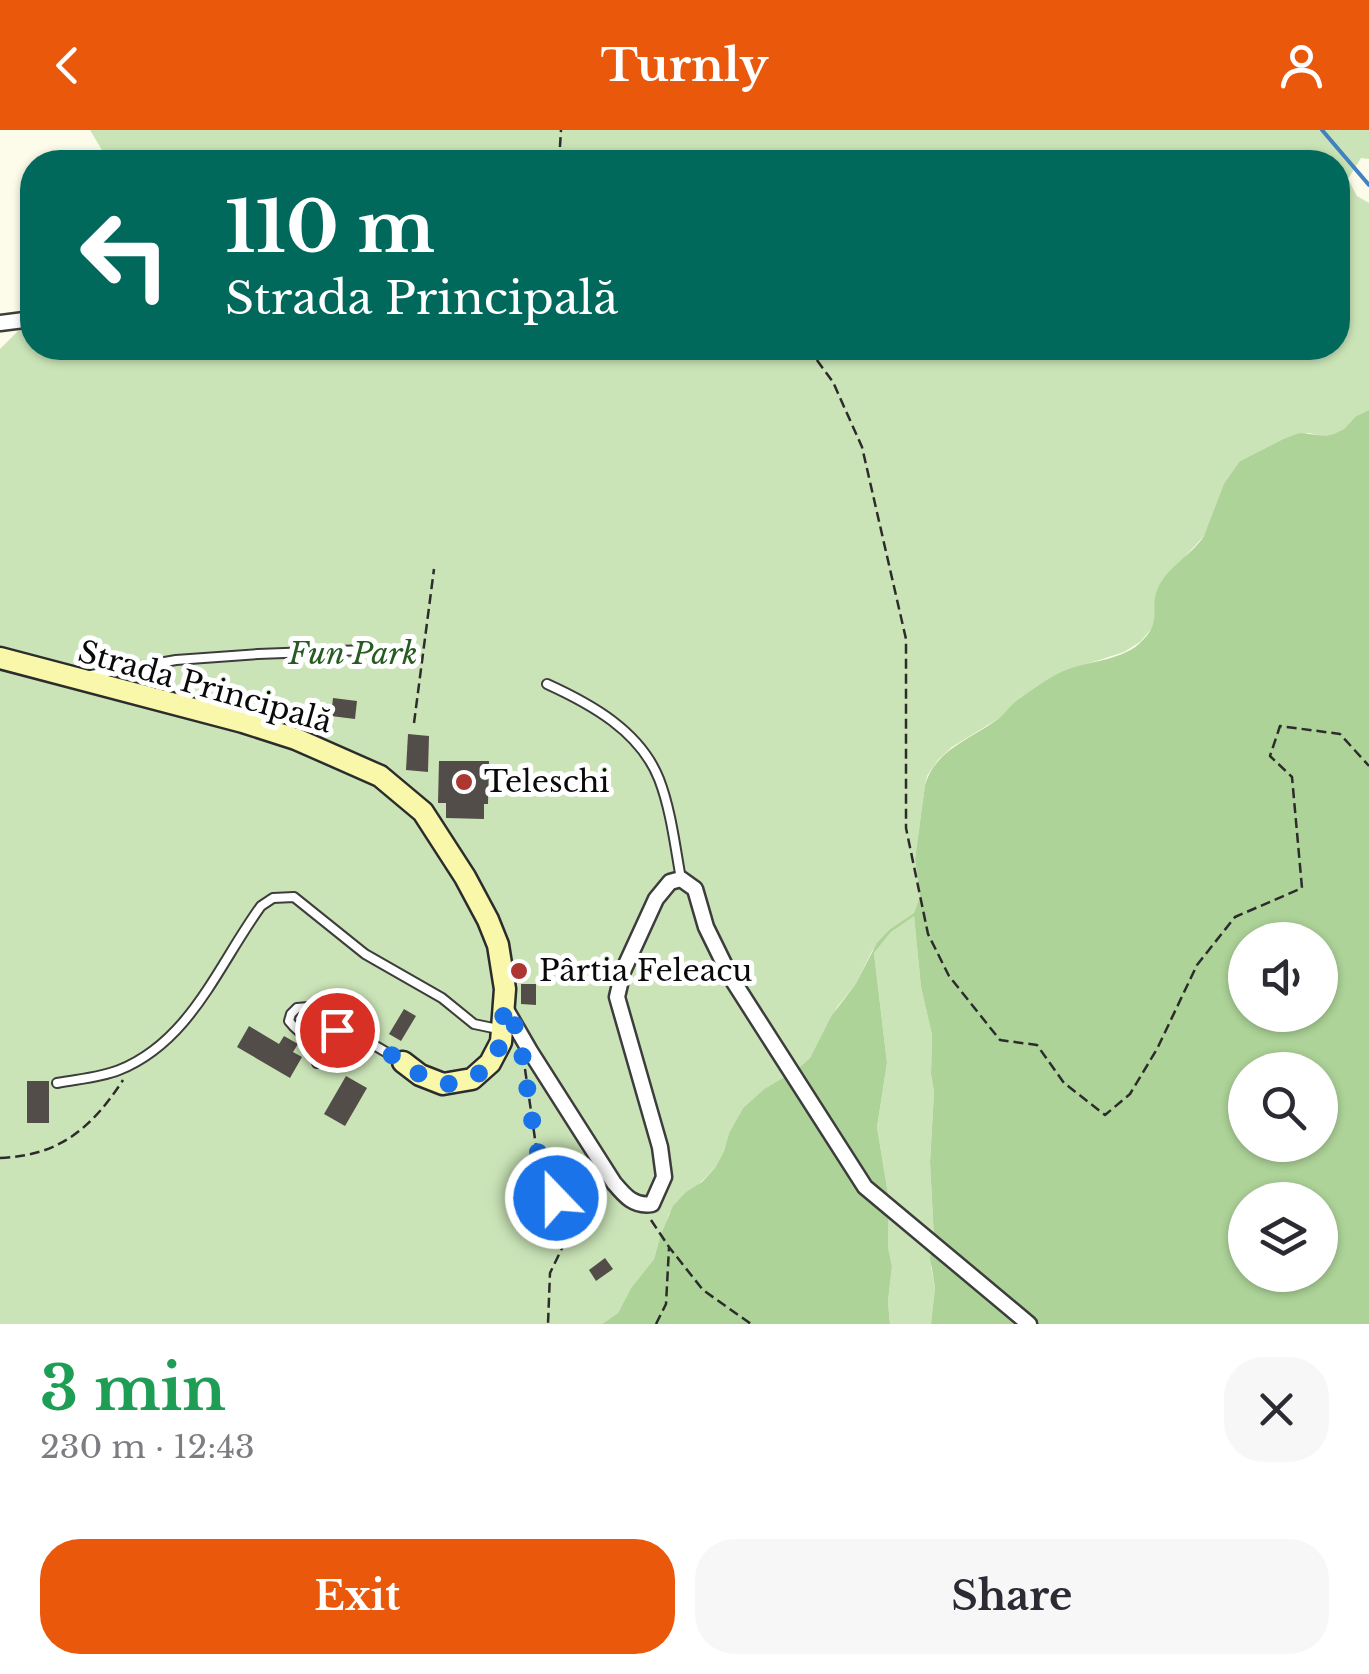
<!DOCTYPE html>
<html lang="en">
<head>
<meta charset="utf-8">
<style>
	:root { --surface:#fff; --page:#f7f7f7; --text:#2b2b33; --muted:#7c7c81; --accent:#ea580c }
	body { margin:0; font-family:"Libre Baskerville",serif; background:var(--page); color:var(--text); height:100vh; display:flex; flex-direction:column; font-size:38px; white-space:nowrap }
	* { box-sizing:border-box; margin:0 }
	p { font-size:32px; color:var(--muted) }
	.icon { flex:none; width:55px; height:55px; fill:none; stroke:currentColor; stroke-width:2; stroke-linecap:round; stroke-linejoin:round }
	.map { position:relative; height:1194px; overflow:hidden }
	.drawer { display:flex; flex-direction:column; background:var(--surface); flex:1 }
	.drawer>* { flex:none }
	.banner { position:absolute; left:20px; top:20px; width:1330px; height:210px; border-radius:40px; box-shadow:0 2px 8px #0004; background:#00695c; color:#fff; overflow:hidden }
	.tools { position:absolute; left:1228px; top:792px; display:grid; gap:20px }
	.tools a { display:grid; place-items:center; width:110px; height:110px; border-radius:50%; background:var(--surface); box-shadow:0 2px 8px #0004; font-size:50px }
	.pin { position:absolute; display:grid; place-items:center; width:85px; height:85px; color:#fff; margin:-42px; border:5px solid #fff; border-radius:50%; box-shadow:0 2px 10px #0007 }
	.me { position:absolute; width:110px; margin:-55px; rotate:338deg; stroke-linejoin:round; filter:drop-shadow(0 0 8px #0008) }
	.turn { display:flex; align-items:center; gap:35px; height:210px; padding:0 40px; font-size:45px }
	.turn .icon { width:130px; height:130px; stroke-width:2.5 }
	.turn b { display:block; font-size:70px; line-height:85px }
	.round { display:grid; place-items:center; flex:none; width:105px; height:105px; border-radius:40px; background:var(--page) }
	.headline { display:flex; align-items:center; justify-content:space-between; height:170px; padding:0 40px }
	h1 { font-size:60px; font-weight:700; line-height:75px; color:#1e9e55 }
	.cta { display:flex; gap:20px; margin-top:auto; padding:20px 40px }
	.cta a { flex:1; height:115px; border-radius:40px; background:var(--accent); color:#fff; font-size:40px; font-weight:700; line-height:115px; text-align:center }
	.cta a+a { background:var(--page); color:var(--text) }
	header { display:flex; justify-content:space-between; align-items:center; height:130px; padding:0 40px; background:var(--accent); color:#fff; font-size:45px; font-weight:700 }
	.map>svg:first-child { display:block }
	.green { fill:#cae4b7 }
	.forest { fill:#add398; fill-rule:evenodd }
	.lines { fill:none; stroke-linecap:round; stroke-linejoin:round }
	.stream { stroke:#4081c0; stroke-width:4 }
	.building { fill:#524d48 }
	.lane-casing { stroke:#3d3d3d; stroke-width:12 }
	.street-casing { stroke:#3d3d3d; stroke-width:19 }
	.secondary-casing { stroke:#2c2c2c; stroke-width:25 }
	.path { stroke:#2c2c2c; stroke-width:2.5; stroke-dasharray:10 5; stroke-linecap:butt }
	.lane { stroke:#fff; stroke-width:8 }
	.street { stroke:#fff; stroke-width:14 }
	.secondary { stroke:#f8f7aa; stroke-width:20 }
	.route { stroke:#1a73e8; stroke-width:18; stroke-dasharray:0 32.4 }
	.poi-dot { fill:#ad3630; stroke:#fff; stroke-width:4 }
	.labels { text-anchor:middle; stroke-width:10; stroke-linejoin:round; paint-order:stroke }
	.park-label { font-size:30px; font-style:italic; fill:#285b21; stroke:#fff }
	.street-label { font-size:30px; fill:#0a0a0a; stroke:#fff }
	.poi-label { font-size:30px; fill:#0a0a0a; stroke:#fff; text-anchor:start }
</style>
</head>
<body>
<header><svg class="icon" aria-label="back" viewBox="0 0 24 24"><path d="M15 5l-7 7 7 7"/></svg>Turnly<svg class="icon" aria-label="person" viewBox="0 0 24 24"><circle cx="12" cy="8" r="4"/><path d="M4 21q1-7 8-7t8 7"/></svg></header>
<div class="map">
<svg width="1369" height="1194" viewBox="0 0 1369 1194">
	<rect width="100%" height="100%" fill="#fdfbe9"/>
	<g class="green">
		<path d="M90,0H1369V29L1361,28L1348,49L1357,66L1369,73V280L1356,286L1344,299L1335,304L1326,307L1309,303L1283,309L1240,331L1204,406L1161,453L1155,470L1156,489L1152,498L1140,512L1124,522L1059,543L1021,567L1001,587L952,617L938,630L927,646L925,655L915,729L920,766L914,783L890,799L872,821L855,855L837,877L810,928L796,940L764,959L743,978L729,1003L724,1021L715,1038L669,1084L654,1129L631,1158L618,1183L602,1194H0V219L22,197L32,194V218H1338V32H114L102,20Z"/>
		<path d="M914,785L921,857L932,905L931,944L934,962L930,1032L934,1109L931,1137L935,1157L931,1194H890L888,1172L892,1136L888,1117L889,1070L877,997L887,933L874,823L891,802Z"/>
	</g>
	<path class="forest" d="M1369,280V1194H931L935,1157L930,1128L934,1109L930,1032L934,962L931,944L932,905L921,857L914,786L891,802L874,823L887,933L877,997L889,1070L888,1117L892,1136L888,1172L890,1194H602L618,1183L631,1158L654,1129L662,1102L673,1076L686,1062L702,1052L715,1038L724,1021L729,1003L743,978L764,959L796,940L810,928L832,885L855,855L877,813L890,799L914,783L920,766L915,729L925,655C935,620 971,609 998,589C1005,584 1008,578 1014,573C1019,568 1052,546 1059,543C1083,531 1118,532 1139,514C1165,490 1148,479 1158,458C1168,436 1191,426 1204,406L1224,354L1240,331L1283,309L1300,303L1326,306L1334,304L1344,299L1356,286ZM1245,810H1320V885H1245ZM1245,940H1320V1015H1245ZM1245,1070H1320V1145H1245Z"/>
	<g class="lines">
		<path class="stream" d="M1322,0L1369,55"/>
	</g>
	<g class="building">
		<path d="M333,568L357,571L355,589L331,586Z"/>
		<path d="M408,604L429,606L428,642L406,640Z"/>
		<path d="M439,631H489L488,674H484V689L446,688V673H438Z"/>
		<path d="M521,854H536V875L521,874Z"/>
		<path d="M404,879L416,886L401,911L389,904Z"/>
		<path d="M249,896L279,914L284,906L298,914L293,922L302,927L290,948L237,917Z"/>
		<path d="M346,946L367,958L345,996L324,984Z"/>
		<rect x="27" y="951" width="22" height="42"/>
		<path d="M605,1128L613,1139L596,1151L589,1140Z"/>
	</g>
	<g class="lines">
		<defs>
			<g id="lane">
				<path d="M91,545L176,530L258,524L365,520"/>
				<path d="M547,554C591,574 640,601 659,649C671,680 675,716 681,749"/>
				<path d="M339,896L332,906C315,914 300,905 289,891L291,884L297,878L309,877L403,932"/>
				<path d="M317,933L332,907"/>
				<path d="M57,953C77,949 99,948 119,940C191,911 218,835 261,776L273,768L294,767L365,824L442,868L474,894L498,899"/>
			</g>
			<g id="street">
				<path d="M0,193L32,189"/>
				<path d="M504,876L530,921L614,1053C625,1066 634,1077 652,1074L664,1047L660,1017L617,867L623,841L656,769L670,752L681,749L695,759L706,797L730,846L865,1057L1029,1194"/>
			</g>
			<path id="secondary" d="M0,528L243,592L296,609L380,646L423,682L465,747L488,790L498,815L505,859L502,899L501,912L490,933L472,949L443,954L420,945L403,932"/>
		</defs>
		<use href="#lane" class="lane-casing"/>
		<use href="#street" class="street-casing"/>
		<use href="#secondary" class="secondary-casing"/>
		<g class="path">
			<path d="M559,32L561,0"/>
			<path d="M808,218L833,252L862,317L906,509V698L928,804L949,846L1000,910L1037,915L1064,953L1105,985L1130,964L1157,919L1197,835L1235,787L1302,758L1292,647L1270,626L1280,596L1340,604L1369,636"/>
			<path d="M414,593L434,439"/>
			<path d="M525,939L536,1016L547,1050L566,1085L567,1108L550,1143L548,1194"/>
			<path d="M0,1028C59,1026 92,998 123,950"/>
			<path d="M651,1090L669,1117L703,1160L751,1194"/>
			<path d="M656,1194L666,1174L669,1118"/>
		</g>
		<use href="#lane" class="lane"/>
		<use href="#street" class="street"/>
		<use href="#secondary" class="secondary"/>
	</g>
	<g class="lines">
		<path class="route" d="M337,900L339,896C359,907 380,918 400,930C413,939 424,950 440,953C466,958 493,939 500,914C503,902 503,888 504,876L519,903L536,1016L547,1050L556,1068"/>
	</g>
	<g class="poi-dot">
		<circle cx="464" cy="652" r="10"/>
		<circle cx="519" cy="841" r="10"/>
	</g>
	<g class="labels">
		<g class="park-label">
			<text x="353" y="534">Fun Park</text>
		</g>
		<g class="street-label">
			<text transform="translate(205 557) rotate(16)" y="10">Strada Principală</text>
		</g>
		<g class="poi-label">
			<text x="484" y="662">Teleschi</text>
			<text x="539" y="851">Pârtia Feleacu</text>
		</g>
	</g>
</svg>
<div class="tools">
<a><svg class="icon" aria-label="sound" viewBox="0 0 24 24"><path d="M4 9h4l5-4v14l-5-4H4zM17 9q2 3 0 6"/></svg></a>
<a><svg class="icon" aria-label="search" viewBox="0 0 24 24"><circle cx="10" cy="10" r="6"/><path d="M15 15l6 6"/></svg></a>
<a><svg class="icon" aria-label="layers" viewBox="0 0 24 24"><path d="M12 4l9 5-9 5-9-5zM3 14l9 5 9-5"/></svg></a>
</div>
<div class="pin" style="left:337px;top:900px;background:#d93025"><svg class="icon" aria-label="arrive" viewBox="0 0 24 24"><path d="M6 21V4h12l-3 4 3 4H6"/></svg></div>
<svg class="me" style="left:556px;top:1068px" viewBox="-20 -20 40 40"><circle r="17" fill="#1a73e8" stroke="#fff" stroke-width="3"/><path d="M0-11L8 9 0 5-8 9z" fill="#fff"/></svg>
<div class="banner">
<div class="turn"><svg class="icon" aria-label="left" viewBox="0 0 24 24"><path d="M17 20v-9H6M10 6l-5 5 5 5"/></svg><div><b>110 m</b>Strada Principală</div></div>
</div>
</div>
<section class="drawer">
<div class="headline"><div><h1>3 min</h1><p>230 m · 12:43</p></div><a class="round"><svg class="icon" aria-label="close" viewBox="0 0 24 24"><path d="M6 6l12 12M18 6L6 18"/></svg></a></div>
<div class="cta"><a>Exit</a><a>Share</a></div>
</section>
</body>
</html>
